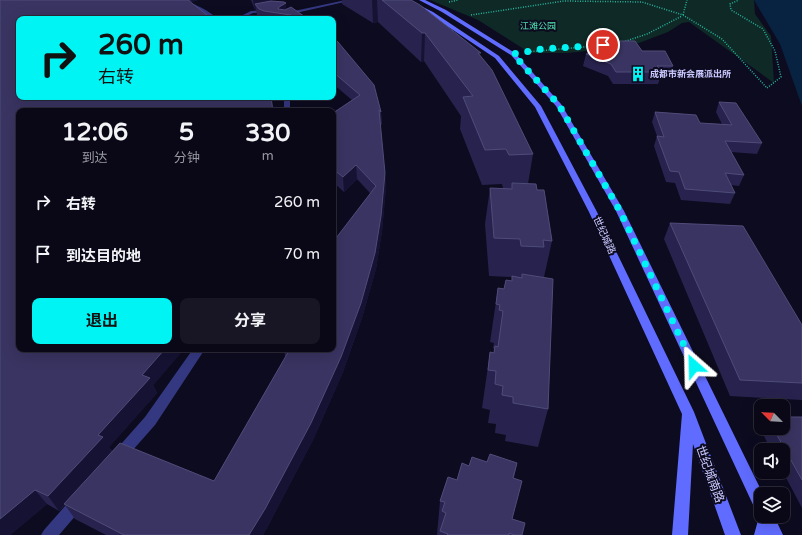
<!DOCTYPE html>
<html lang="zh">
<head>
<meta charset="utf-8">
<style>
	:root { --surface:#0a0817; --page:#181624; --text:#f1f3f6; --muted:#999aa1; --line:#2a2936; --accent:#00f4f4 }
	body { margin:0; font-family:"Varela Round","Noto Sans SC",sans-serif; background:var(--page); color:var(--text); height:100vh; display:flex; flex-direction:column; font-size:15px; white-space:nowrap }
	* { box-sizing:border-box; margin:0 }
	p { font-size:13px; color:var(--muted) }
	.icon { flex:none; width:22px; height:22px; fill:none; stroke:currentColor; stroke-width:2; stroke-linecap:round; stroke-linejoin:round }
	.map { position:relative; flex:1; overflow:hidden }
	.panel { position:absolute; left:16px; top:108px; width:320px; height:244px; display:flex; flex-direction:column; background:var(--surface); border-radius:8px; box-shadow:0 4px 16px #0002,0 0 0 1px var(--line) }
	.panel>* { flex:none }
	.banner { position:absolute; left:16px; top:16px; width:320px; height:84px; border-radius:8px; box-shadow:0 4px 16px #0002,0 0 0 1px var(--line); background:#00f4f4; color:#111; overflow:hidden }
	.needle { width:26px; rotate:294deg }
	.controls { position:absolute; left:754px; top:399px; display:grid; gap:8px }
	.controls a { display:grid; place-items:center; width:36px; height:36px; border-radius:8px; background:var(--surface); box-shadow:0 4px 16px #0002,0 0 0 1px var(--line); font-size:20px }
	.pin { position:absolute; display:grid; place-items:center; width:34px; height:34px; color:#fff; margin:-17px; border:2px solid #fff; border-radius:50%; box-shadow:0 1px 4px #0007 }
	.me { position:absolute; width:44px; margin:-22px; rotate:335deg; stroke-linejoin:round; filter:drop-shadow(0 0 3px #0008) }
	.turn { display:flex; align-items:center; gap:14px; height:84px; padding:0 16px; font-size:18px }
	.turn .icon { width:52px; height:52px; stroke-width:2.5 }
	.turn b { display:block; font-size:28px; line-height:34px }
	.eta { display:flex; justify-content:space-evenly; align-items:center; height:68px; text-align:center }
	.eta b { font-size:24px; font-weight:700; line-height:28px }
	.button { display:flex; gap:8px; margin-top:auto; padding:8px 16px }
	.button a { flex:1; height:46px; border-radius:8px; background:var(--accent); color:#111; font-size:16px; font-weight:700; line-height:46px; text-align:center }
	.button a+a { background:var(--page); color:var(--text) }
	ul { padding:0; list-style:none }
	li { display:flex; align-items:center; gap:12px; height:52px; padding:0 16px }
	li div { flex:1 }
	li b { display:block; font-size:15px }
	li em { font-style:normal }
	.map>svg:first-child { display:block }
	.green { fill:#0e2926 }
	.water { fill:#082341 }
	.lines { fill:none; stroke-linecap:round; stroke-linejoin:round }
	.path { stroke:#27b59e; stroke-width:1.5; stroke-dasharray:1 1.5; stroke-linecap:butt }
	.lane { fill:#343880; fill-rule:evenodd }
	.street { fill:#343880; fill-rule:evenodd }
	.secondary { fill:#606cff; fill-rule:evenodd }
	.wall { fill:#27234e }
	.shaded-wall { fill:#151233 }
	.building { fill:#393461; stroke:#504c7a }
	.route { stroke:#00f4f4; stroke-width:7; stroke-dasharray:0 12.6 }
	.labels { text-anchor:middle; stroke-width:4; stroke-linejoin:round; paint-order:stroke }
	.far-park-label { font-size:9px; fill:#50e4b0; stroke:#0d0b1f }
	.far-poi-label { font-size:9px; font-weight:bold; fill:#cac9ff; stroke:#0d0b1f; text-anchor:start }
	.street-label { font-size:10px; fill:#cac9ff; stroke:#0d0b1f }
	.near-street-label { font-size:12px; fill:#cac9ff; stroke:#0d0b1f }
</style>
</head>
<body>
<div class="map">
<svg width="802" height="535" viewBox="0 0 802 535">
	<rect width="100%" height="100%" fill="#0d0b1f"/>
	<path class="green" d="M430,0H754L755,14L771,36L774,83L689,22L682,23L668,32L639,43L615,48L568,53H530L478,20Z"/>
	<path class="water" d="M754,0H802V106L780,44Z"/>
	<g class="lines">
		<g class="path">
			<path d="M449,2L458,0"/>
			<path d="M471,15L564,1L642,2L683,15L722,39L767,88L781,77L775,51L763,29L731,10L730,4L739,0"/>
			<path d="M683,15L687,0"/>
			<path d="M623,42L647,34L682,16"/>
			<path d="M526,52L607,45"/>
		</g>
		<g class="lane">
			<path d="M346,0H353L296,13L286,19H281L294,11Z"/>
			<path d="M265,10L266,12L253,13L240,19H235L251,11Z"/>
		</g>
		<g class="street">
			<path d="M176,0C189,0 208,10 218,19C212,19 182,4 176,0Z"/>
			<rect x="284" y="97" width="6" height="14"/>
			<path d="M193,349H205L155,425L124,460L119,462L114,460L112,456L114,452L145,417Z"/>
			<path d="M78,495L83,497L85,502L83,507L59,535H41L44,530L73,497Z"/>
		</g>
		<g class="secondary">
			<path d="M403,0H409L433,12L499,56L541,106L597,212L694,412L741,535H725L693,444L688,535H672L682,414L589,212L535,107L495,58L429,14Z"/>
			<path d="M419,0H425L446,10L515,53L561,104L624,211L763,494H761V516H774L783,535H754L760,513L756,511L616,211L556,106L511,55L442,12Z"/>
		</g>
	</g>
	<g class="wall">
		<path d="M0,0H198L192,2L190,1L19,349H184L153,385L157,393L109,447L112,451L214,481L285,357L284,349H333L370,193L357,179L344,192L333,182V113L352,100L333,84V38L381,112L382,125L380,124L385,173L386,187L382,231L376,269L362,318L343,372L314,438L269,524L263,535H106L75,519L65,505L59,511L47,504L10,535H0Z"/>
		<path d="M251,0H272V1L308,19H260L257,15L256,10H255Z"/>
		<path d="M342,0H411L481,57L533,154L528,184L537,190L552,241L544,277L548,409L538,447L505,441L506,435L495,433L496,424L488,423L490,410L482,408L490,352L494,353V349L493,348L494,343L490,342L498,288L504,289L512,281V277L489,276L485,224L490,188H503L502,184L482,185L460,129L461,116L424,61L421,62L378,22L373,23L342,4Z"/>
		<path d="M606,41L642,51L673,66L669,78H660L658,84H613L608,76L583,66L586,54L604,50Z"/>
		<path d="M719,102L762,143L757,154L731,152L744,175L739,186L731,185L735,193L730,204L681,200L675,183L666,182L654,146L657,136L652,122L655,112L700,123L722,124L716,112Z"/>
		<path d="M670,223L802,325V400L730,396L664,239Z"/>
		<path d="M802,417V508L783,472V450H771L760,428L761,426V428H783Z"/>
		<path d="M487,462L517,463L514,478L512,519L522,535H437L440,501L469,466Z"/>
	</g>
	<g class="shaded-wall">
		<path d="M191,0H198L192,2Z"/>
		<path d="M253,0H272L273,7L255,4L256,10H255Z"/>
		<path d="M372,0H377L378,22L373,23Z"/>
		<path d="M286,3L287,13L278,9L279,7Z"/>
		<path d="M422,33H425L424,61L421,62Z"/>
		<path d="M356,165L357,179L344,192L343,177Z"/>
		<path d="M385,173L386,187L382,231L376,269L362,318L343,372L314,438L269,524L263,535H249Z"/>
		<path d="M165,349H184L153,385L157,393L109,447L112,452L59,511L48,496L98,435L142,375Z"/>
		<path d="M35,490L47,504L10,535H0V519Z"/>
	</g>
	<g class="building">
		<path d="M0,0H188L212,19H19V97H271L273,111H19V349H165L142,375L150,378L98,435L103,437L48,496L35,490L0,519Z"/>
		<path d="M382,0H411L420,5L481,53H478L492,70L533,154L509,155L506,149L485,150L463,97L473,96L425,33H422Z"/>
		<path d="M271,1L284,2L286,3L279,7L278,9L285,10L291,7L308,19H293L291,15L264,11L259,9L255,4Z"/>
		<path d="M333,38L338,42L374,85L381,112L379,110L385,173L381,216L375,253L361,303L341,357L311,423L265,509L249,535H124L64,504L120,443L214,481L290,349H333V242L376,186L356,165L343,177L333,169V113L360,95L333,72Z"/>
		<path d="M606,41H635L642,51H665L673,66H657L662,72H616L611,64L586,54L610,48Z"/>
		<path d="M719,102L736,103L762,143L725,141L744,175L725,173L735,193L685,189L679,172L670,171L657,136L664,137L655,112L696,115L700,123L732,125Z"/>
		<path d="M512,183L536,184L537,190H544L552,241L543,240L544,247L521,246L520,239L494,238L490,188L512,189Z"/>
		<path d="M670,223L743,226L802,325V383L740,380Z"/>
		<path d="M522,274L553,279L548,409L513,403V397L502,395L503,386L495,384L496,371L488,370L490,352L494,353L495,346L498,347L503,311L499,310L500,305L496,304L498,288L504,289L506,280L512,281V276L522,278Z"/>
		<path d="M783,417H802V480L773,428H783Z"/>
		<path d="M490,454L517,463L513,478L522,481L512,519L525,523L522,535H514L509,533V535H447L448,534L440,531L446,513L442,511L445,502L440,501L448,477L457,480L462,463L469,466L472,457L487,462Z"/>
	</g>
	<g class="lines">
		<path class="route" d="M603,45L542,49L513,54L559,105L620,211L694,366"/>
	</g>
	<defs>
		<symbol id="building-bare" viewBox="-9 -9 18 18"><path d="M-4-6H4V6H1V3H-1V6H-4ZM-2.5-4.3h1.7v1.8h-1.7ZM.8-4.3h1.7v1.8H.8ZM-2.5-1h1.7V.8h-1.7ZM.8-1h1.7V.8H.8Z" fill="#00f4f4" stroke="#0d0b1f" stroke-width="2.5" paint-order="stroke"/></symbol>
	</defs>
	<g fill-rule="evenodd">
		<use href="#building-bare" x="627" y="63" width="22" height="22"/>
	</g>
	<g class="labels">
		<g class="far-park-label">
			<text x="538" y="29">江滩公园</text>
		</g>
		<g class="far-poi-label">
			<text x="650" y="77">成都市新会展派出所</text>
		</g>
		<g class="street-label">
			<text transform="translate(605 235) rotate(65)" y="4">世纪城路</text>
		</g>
		<g class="near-street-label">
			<text transform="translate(710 474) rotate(70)" y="4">世纪城南路</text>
		</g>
	</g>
</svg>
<div class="controls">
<a><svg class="needle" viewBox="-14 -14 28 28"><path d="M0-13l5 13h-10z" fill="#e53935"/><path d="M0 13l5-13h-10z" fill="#999aa1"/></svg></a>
<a><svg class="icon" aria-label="sound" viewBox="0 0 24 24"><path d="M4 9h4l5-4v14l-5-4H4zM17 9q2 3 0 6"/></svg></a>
<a><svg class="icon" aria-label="layers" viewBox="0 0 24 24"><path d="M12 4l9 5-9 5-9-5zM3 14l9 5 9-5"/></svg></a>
</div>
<div class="pin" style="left:603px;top:45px;background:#d93025"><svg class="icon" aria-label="arrive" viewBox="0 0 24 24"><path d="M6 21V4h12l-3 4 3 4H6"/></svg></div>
<svg class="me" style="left:694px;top:366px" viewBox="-20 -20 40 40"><path d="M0-17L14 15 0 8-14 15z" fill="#00f4f4" stroke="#fff" stroke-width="4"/></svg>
<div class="banner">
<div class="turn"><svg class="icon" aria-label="right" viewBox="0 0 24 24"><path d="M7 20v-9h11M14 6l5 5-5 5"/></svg><div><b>260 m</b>右转</div></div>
</div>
<section class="panel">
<div class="eta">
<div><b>12:06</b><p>到达</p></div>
<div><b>5</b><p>分钟</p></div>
<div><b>330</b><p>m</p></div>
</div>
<ul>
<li><svg class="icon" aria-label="right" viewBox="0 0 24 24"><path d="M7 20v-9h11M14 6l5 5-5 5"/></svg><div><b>右转</b></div><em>260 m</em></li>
<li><svg class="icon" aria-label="arrive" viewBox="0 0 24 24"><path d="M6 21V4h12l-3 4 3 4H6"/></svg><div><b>到达目的地</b></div><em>70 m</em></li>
</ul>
<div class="button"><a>退出</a><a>分享</a></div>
</section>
</div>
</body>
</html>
